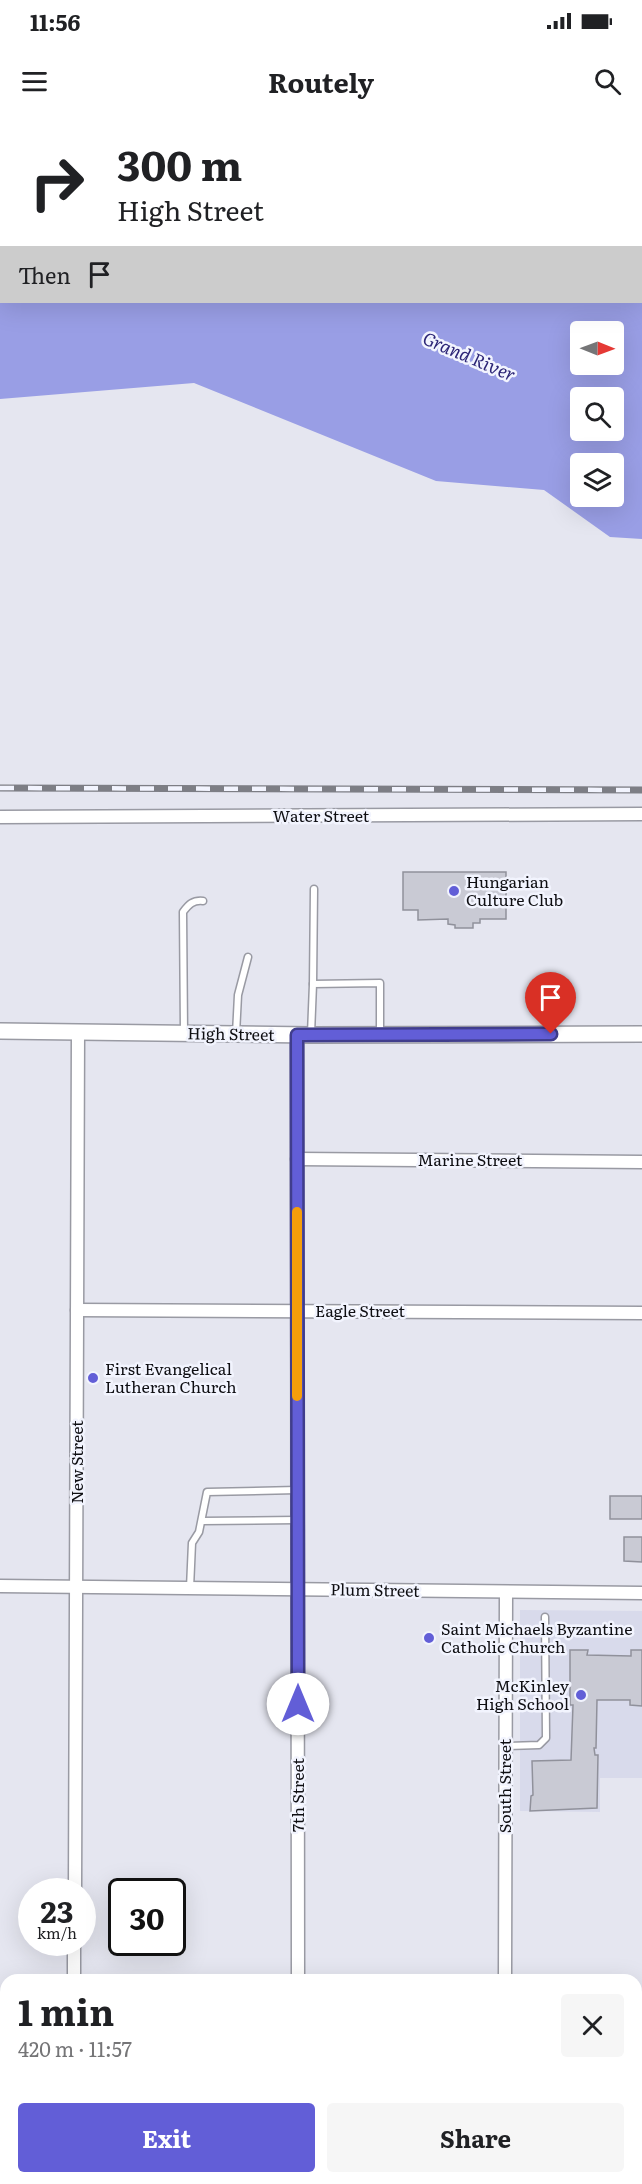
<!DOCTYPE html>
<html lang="en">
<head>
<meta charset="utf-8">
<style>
	:root { --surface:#fff; --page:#f6f6f6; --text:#202124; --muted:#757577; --accent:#625ed7 }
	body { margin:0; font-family:Literata,serif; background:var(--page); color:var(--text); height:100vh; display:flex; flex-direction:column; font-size:22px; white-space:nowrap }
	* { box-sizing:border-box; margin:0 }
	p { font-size:20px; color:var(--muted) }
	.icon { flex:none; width:33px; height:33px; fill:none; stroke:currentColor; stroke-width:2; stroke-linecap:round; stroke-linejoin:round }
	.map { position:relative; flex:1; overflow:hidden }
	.drawer { position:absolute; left:0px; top:1854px; width:642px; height:210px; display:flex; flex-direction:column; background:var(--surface); border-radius:18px 18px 0 0; box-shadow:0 6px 24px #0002 }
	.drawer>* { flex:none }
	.banner { position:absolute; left:0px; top:0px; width:642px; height:183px; box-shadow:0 6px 24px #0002; background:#fff; color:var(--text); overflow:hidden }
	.needle { width:39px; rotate:91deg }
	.controls { position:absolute; left:570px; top:201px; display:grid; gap:12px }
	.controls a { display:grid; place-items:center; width:54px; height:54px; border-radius:6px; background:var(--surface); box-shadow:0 6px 24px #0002; font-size:30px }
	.speed { position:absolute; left:18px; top:1758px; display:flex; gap:12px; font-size:30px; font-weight:700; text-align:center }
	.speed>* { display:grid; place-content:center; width:78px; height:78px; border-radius:50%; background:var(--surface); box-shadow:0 6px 24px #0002; line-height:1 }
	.speed small { font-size:15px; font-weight:400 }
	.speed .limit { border:3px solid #111; border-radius:9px; background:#fff; color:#111 }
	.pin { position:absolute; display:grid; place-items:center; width:51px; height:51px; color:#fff; margin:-62px -26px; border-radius:50% 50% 50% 0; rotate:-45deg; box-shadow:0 0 6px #0007 }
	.pin .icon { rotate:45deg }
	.me { position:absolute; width:66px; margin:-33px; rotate:0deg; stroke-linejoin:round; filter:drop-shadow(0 0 4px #0008) }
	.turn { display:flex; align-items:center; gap:21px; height:126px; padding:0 18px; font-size:27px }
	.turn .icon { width:78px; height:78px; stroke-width:2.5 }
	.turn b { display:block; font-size:42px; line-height:51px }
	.then { display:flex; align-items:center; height:57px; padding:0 18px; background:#0003; gap:12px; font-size:22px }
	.round { display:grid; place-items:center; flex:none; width:63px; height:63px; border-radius:6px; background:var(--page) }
	.head { display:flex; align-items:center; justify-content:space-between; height:102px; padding:0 18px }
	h1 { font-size:36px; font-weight:700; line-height:45px }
	.cta { display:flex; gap:12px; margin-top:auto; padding:12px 18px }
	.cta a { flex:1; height:69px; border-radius:6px; background:var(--accent); color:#fff; font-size:24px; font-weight:700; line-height:69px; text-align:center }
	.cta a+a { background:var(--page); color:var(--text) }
	.status { display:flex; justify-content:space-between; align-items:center; height:42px; padding:0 30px; background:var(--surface); direction:ltr }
	.status svg { height:16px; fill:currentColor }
	header { display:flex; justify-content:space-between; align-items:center; height:78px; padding:0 18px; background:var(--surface); font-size:27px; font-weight:700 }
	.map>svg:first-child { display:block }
	.built { fill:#d8daeb }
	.water { fill:#999ee5; fill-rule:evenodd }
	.building { fill:#c9cad4; stroke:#90919b; stroke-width:1.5 }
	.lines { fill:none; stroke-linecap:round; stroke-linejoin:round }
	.service-casing { stroke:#999aa3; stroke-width:9 }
	.minor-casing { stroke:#999aa3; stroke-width:15 }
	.tertiary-casing { stroke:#999aa3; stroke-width:18 }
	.service { stroke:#fff; stroke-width:6 }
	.minor { stroke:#fff; stroke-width:12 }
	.tertiary { stroke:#fff; stroke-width:15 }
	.rail-casing { stroke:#7d7e85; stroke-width:7 }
	.rail { stroke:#f2f4fe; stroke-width:4.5; stroke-dasharray:14; stroke-linecap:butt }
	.route-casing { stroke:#403d8c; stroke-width:15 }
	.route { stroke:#625ed7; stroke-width:10 }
	.slow { stroke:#f59e0b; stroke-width:10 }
	.poi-dot { fill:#625ed7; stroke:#f2f4fe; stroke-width:2 }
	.labels { text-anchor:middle; stroke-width:5; stroke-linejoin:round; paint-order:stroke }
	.street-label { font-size:16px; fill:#0e0e12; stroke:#f2f4fe }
	.poi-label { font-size:16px; fill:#0e0e12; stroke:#f2f4fe; text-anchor:start }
	.water-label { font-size:18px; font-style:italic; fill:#2d2677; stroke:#f2f4fe }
</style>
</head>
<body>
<div class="status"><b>11:56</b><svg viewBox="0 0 49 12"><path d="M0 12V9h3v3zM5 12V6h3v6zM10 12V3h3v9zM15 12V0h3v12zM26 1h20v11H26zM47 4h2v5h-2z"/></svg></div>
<header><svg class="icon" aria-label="menu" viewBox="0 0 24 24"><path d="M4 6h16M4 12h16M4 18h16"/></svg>Routely<svg class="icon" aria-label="search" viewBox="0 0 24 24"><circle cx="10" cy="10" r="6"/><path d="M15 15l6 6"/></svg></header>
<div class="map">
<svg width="642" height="2064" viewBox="0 0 642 2064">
	<rect width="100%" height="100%" fill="#e5e6f0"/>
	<g class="built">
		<path d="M353,0H642V155L640,2Z"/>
		<path d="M520,1490L642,1491V1658H600V1692L520,1691Z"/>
	</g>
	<path class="water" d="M0,0L355,1L2,2V182H640L641,155H642V419L610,417L544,370L436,361L194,263L0,279ZM580,212H614V244H580ZM580,278H614V310H580ZM580,344H614V376H580Z"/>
	<g class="building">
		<path d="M403,752H506V799H480V803H473V808H455V805L448,804V799L418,800V790H403Z"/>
		<rect x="610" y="1376" width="32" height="23"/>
		<path d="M624,1417H642V1442L624,1441Z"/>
		<path d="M570,1530H588L587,1535L631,1536V1530H642V1586L630,1585V1580H597L596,1628H594L595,1635H598L597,1688L530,1691L531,1676L533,1675L532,1641L571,1640L573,1585H570Z"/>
	</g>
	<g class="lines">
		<defs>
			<g id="service">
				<path d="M572,2L573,0"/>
				<path d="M313,864L314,769"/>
				<path d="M184,913L183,792C189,784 193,780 203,781"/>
				<path d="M236,914L238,875L248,837"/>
				<path d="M311,914L313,864L380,863V915"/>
				<path d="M202,1401L297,1400"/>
				<path d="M190,1468L192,1423L199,1412L207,1372L297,1370"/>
				<path d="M506,1626L539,1625L546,1618L545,1497"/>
				<path d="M636,2033H642"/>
				<path d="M486,2064L488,2062L584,2064"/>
				<path d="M599,2064V2058"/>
			</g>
			<g id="minor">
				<path d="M0,697L642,694"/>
				<path d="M297,915L298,1860"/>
				<path d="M297,1039L642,1042"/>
				<path d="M77,1190L642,1193"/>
				<path d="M0,1466L642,1473"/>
				<path d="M75,1772L78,912"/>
				<path d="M74,1860V1822"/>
				<path d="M505,1860L506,1472"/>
				<path d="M0,1885H6"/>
				<path d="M636,1888H642"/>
				<path d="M298,2058V2064"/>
				<path d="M73,2064V2058"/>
			</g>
			<path id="tertiary" d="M0,911L311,915L642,914"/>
		</defs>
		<use href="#service" class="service-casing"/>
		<use href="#minor" class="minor-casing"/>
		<use href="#tertiary" class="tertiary-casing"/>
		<use href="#service" class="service"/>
		<use href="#minor" class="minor"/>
		<use href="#tertiary" class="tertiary"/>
		<defs>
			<path id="rail" d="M0,668L642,670"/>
		</defs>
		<use href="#rail" class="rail-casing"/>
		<use href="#rail" class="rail"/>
	</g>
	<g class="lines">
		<defs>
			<path id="route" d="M298,1584L297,915L551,914"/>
		</defs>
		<use href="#route" class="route-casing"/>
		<use href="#route" class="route"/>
		<path class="slow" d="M297,1092V1276"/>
	</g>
	<g class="poi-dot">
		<circle cx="454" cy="771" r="6"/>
		<circle cx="93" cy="1258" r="6"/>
		<circle cx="429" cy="1518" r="6"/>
		<circle cx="581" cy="1575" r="6"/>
	</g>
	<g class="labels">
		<g class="street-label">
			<text x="321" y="702">Water Street</text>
			<text transform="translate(231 914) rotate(1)" y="6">High Street</text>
			<text x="470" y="1046">Marine Street</text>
			<text x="360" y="1197">Eagle Street</text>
			<text transform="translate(77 1342) rotate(-90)" y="6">New Street</text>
			<text transform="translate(375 1470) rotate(1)" y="6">Plum Street</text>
			<text transform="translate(505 1666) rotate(-90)" y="6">South Street</text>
			<text transform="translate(298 1675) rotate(-90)" y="6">7th Street</text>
		</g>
		<g class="poi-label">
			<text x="466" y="768">Hungarian<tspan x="466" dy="18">Culture Club</tspan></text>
			<text x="105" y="1255">First Evangelical<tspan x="105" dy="18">Lutheran Church</tspan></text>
			<text x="441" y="1515">Saint Michaels Byzantine<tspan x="441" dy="18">Catholic Church</tspan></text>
			<text x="569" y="1572" text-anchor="end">McKinley<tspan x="569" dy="18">High School</tspan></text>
		</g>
		<g class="water-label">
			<text transform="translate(469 237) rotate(23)" y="6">Grand River</text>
		</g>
	</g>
</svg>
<div class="controls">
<a><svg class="needle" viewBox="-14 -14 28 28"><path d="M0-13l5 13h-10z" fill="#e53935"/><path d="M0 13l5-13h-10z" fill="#757577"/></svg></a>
<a><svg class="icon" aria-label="search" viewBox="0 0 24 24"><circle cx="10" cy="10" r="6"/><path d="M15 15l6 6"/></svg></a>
<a><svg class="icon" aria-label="layers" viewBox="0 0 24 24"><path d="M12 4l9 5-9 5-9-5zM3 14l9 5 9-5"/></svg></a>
</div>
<div class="speed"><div>23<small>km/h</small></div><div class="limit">30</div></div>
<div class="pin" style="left:551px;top:914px;background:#d93025"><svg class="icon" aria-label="arrive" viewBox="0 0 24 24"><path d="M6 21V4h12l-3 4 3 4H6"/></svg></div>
<svg class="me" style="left:298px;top:1584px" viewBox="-20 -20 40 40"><circle r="19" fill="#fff"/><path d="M0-13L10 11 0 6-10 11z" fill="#625ed7"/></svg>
<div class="banner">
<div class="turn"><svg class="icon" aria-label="right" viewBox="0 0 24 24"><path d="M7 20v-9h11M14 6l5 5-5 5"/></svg><div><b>300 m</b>High Street</div></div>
<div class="then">Then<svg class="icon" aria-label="arrive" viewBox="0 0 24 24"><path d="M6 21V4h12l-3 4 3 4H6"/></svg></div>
</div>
<section class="drawer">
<div class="head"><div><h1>1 min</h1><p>420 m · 11:57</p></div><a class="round"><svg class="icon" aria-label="close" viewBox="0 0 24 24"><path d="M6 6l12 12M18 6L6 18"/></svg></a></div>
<div class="cta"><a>Exit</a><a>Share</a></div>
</section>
</div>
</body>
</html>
